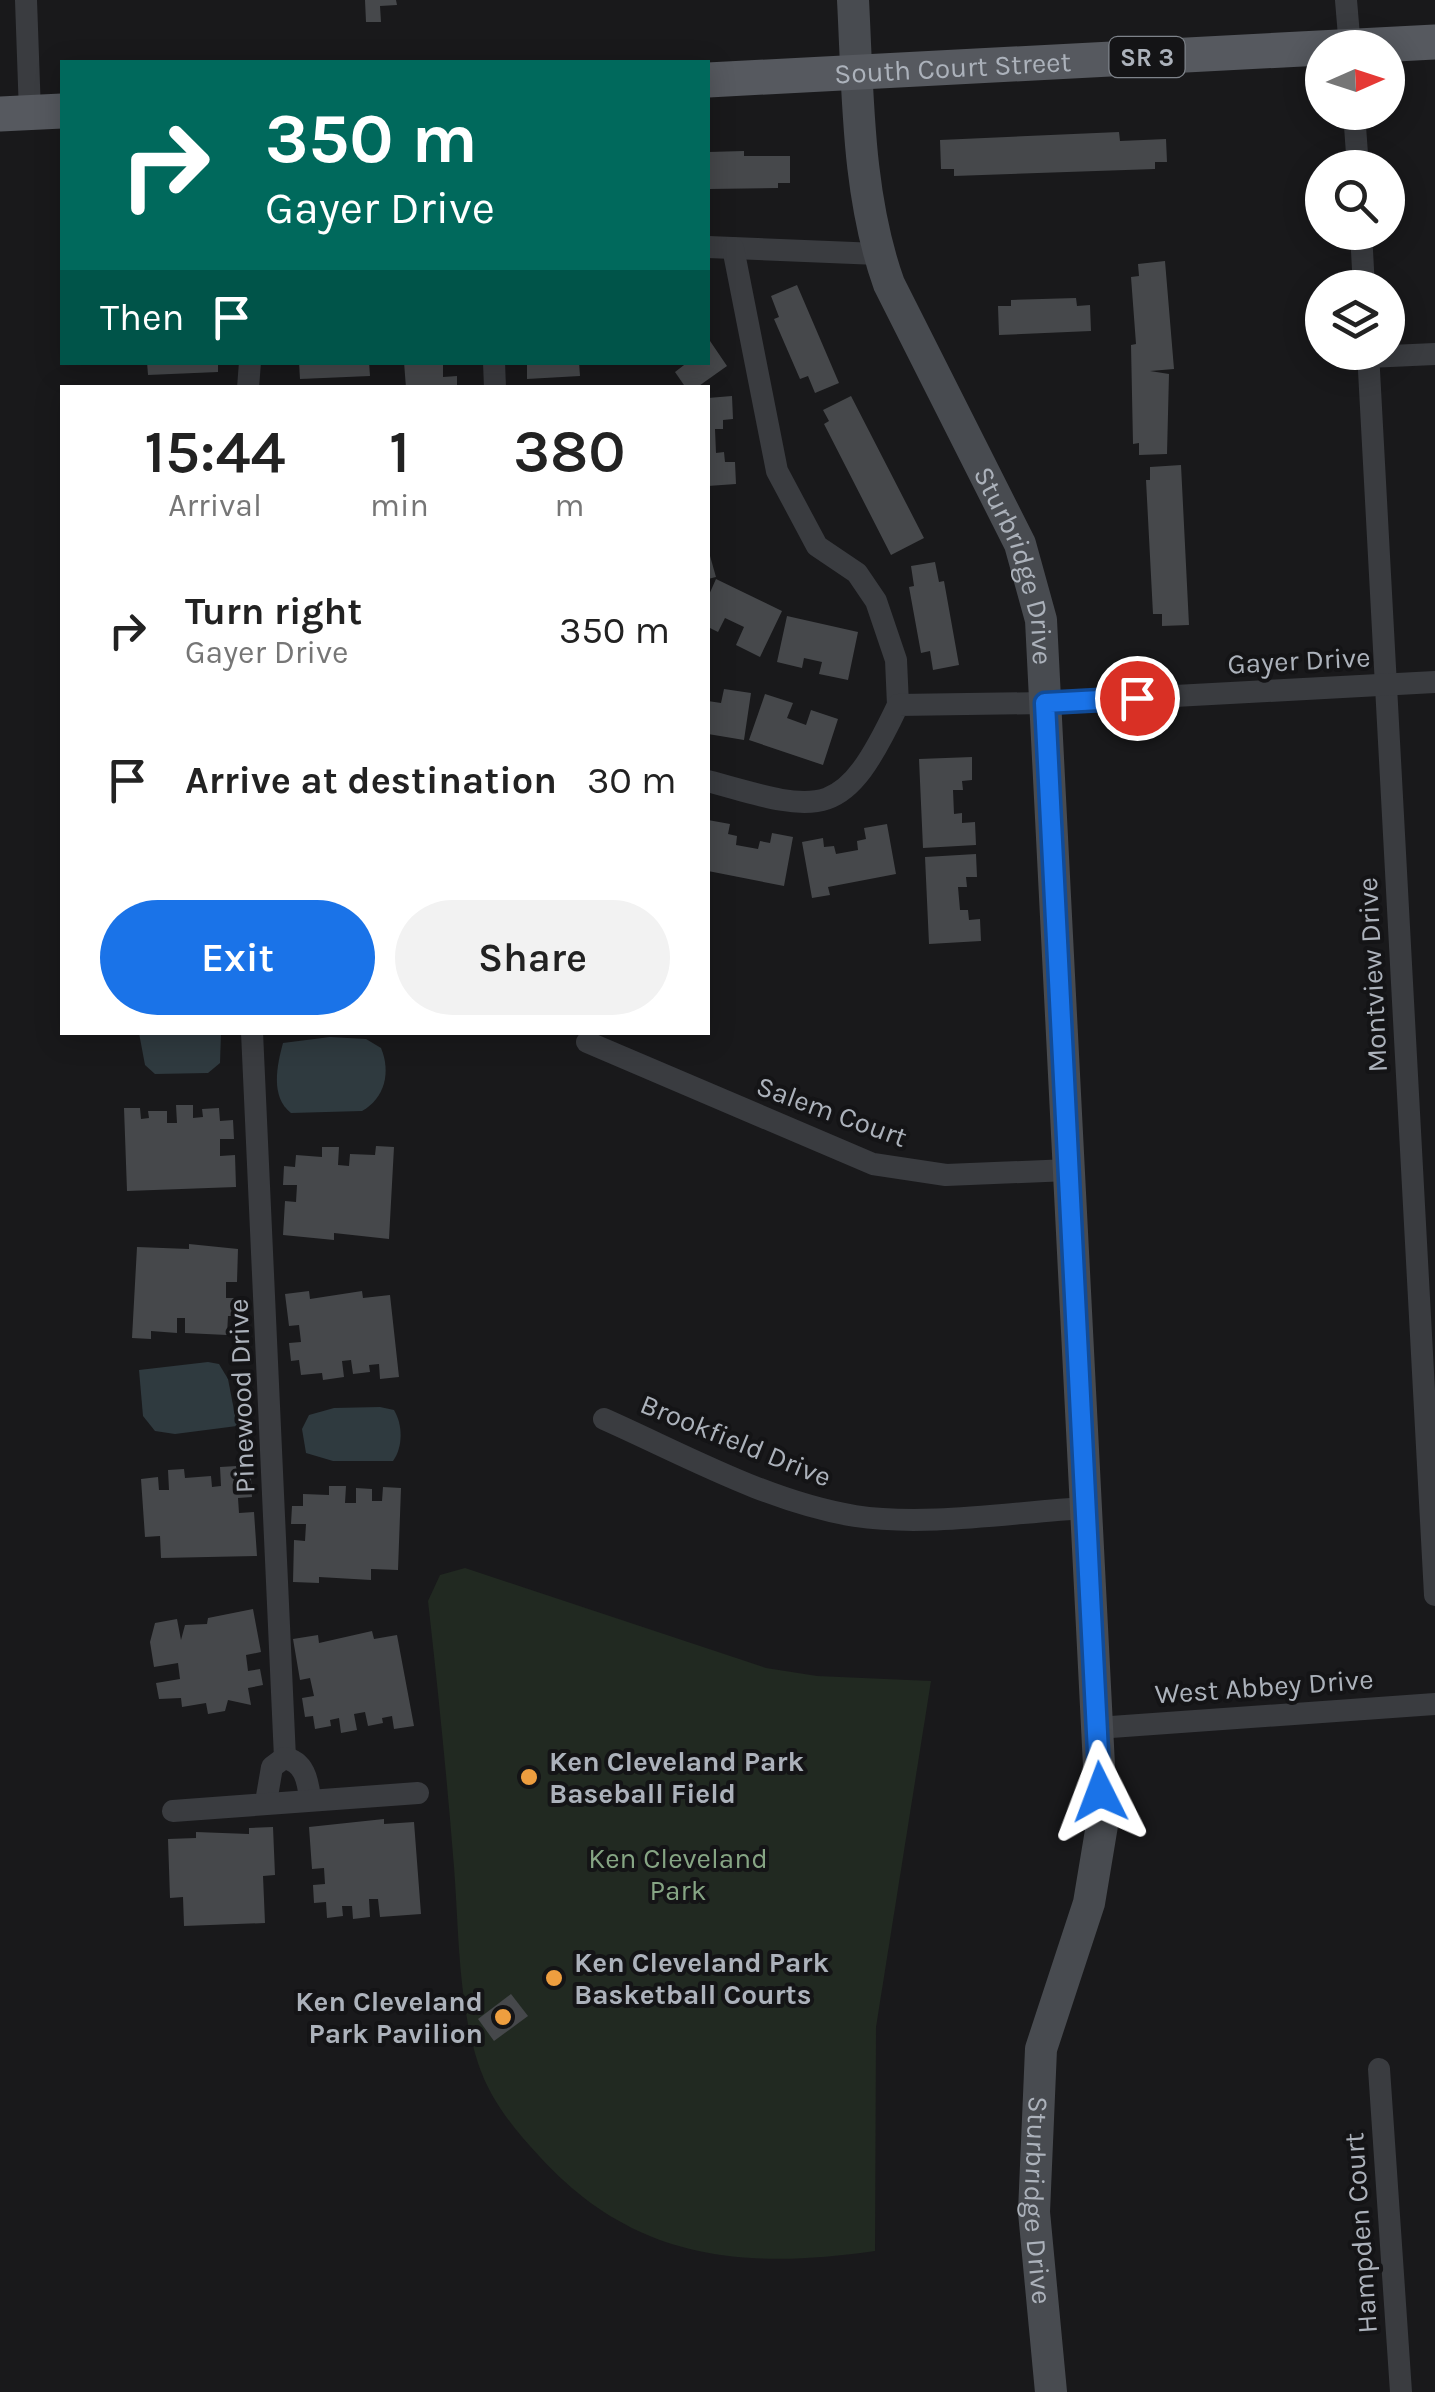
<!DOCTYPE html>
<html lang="en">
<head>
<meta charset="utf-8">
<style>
	:root { --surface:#fff; --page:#f2f2f2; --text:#222; --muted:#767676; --accent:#1a73e8 }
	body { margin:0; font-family:Karla,sans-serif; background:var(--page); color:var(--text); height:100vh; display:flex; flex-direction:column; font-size:38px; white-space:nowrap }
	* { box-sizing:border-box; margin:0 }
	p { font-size:32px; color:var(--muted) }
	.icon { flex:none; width:55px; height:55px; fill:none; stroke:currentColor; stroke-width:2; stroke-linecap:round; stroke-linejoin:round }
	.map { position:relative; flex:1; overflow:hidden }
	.drawer { position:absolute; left:60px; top:385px; width:650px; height:650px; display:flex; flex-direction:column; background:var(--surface); border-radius:0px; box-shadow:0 5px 25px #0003 }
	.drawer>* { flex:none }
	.hud { position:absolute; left:60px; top:60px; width:650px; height:305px; border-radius:0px; box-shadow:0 5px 25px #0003; background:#00695c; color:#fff; overflow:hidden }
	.needle { width:65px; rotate:87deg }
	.fabs { position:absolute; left:1305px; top:30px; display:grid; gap:20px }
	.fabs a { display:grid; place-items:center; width:100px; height:100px; border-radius:50%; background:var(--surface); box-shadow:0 5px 25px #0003; font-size:50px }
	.pin { position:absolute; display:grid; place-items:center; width:85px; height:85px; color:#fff; margin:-42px; border:5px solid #fff; border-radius:50%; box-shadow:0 2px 10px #0007 }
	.me { position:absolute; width:110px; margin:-55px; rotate:357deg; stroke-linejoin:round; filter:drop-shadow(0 0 8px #0008) }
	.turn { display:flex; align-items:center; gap:35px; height:210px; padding:0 40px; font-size:45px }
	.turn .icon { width:130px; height:130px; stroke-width:2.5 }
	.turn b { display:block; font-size:70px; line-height:85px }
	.then { display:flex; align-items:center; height:95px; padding:0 40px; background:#0003; gap:20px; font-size:38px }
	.eta { display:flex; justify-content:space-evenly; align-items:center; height:170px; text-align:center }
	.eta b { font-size:60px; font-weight:600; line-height:70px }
	.cta { display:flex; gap:20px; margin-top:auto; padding:20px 40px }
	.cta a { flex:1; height:115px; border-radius:60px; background:var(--accent); color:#fff; font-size:40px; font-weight:600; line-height:115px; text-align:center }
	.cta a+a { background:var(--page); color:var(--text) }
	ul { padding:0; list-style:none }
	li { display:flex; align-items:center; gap:30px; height:150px; padding:0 40px }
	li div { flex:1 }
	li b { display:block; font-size:38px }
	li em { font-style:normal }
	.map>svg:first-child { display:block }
	.green { fill:#212921 }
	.water { fill:#2f3a3f }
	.building { fill:#46484b }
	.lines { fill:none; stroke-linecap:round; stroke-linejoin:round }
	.street { stroke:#3a3c40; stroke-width:22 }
	.secondary { stroke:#484b50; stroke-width:32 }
	.primary { stroke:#56595f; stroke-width:35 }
	.route-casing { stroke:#114b97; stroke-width:25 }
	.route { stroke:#1a73e8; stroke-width:18 }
	.poi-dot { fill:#ee9e3f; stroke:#141416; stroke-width:4 }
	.labels { text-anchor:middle; stroke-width:8; stroke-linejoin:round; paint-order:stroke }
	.shield { fill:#141416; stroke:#7e838a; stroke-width:2.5 }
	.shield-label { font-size:25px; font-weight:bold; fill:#acb2bb }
	.street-label { font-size:28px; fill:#acb2bb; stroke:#141416 }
	.poi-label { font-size:28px; font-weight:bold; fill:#acb2bb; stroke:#141416; text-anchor:start }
	.park-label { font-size:28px; fill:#86a584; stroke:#141416 }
</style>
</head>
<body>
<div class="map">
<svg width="1435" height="2392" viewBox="0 0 1435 2392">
	<rect width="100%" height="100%" fill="#19191b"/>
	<path class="green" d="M465,1568L766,1668L817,1676L931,1681L876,2027L875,2251C743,2270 634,2260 540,2157C514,2129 490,2100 478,2063C458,2001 459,1931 454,1867C447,1778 438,1690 428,1601L440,1575Z"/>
	<g class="water">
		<path d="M139,1033H221L220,1063L208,1073L155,1074L145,1065Z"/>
		<path d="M330,1037L366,1039L381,1048C391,1072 385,1098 362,1111L291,1113C270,1097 277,1065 283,1043Z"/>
		<path d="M208,1362L219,1364L228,1379L237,1426L175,1434L155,1431L143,1416L139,1370Z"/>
		<path d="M380,1407L394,1410C403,1425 403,1447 393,1461H333L306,1453L302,1429L309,1415L334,1408Z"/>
	</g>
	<g class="building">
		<path d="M365,0H396L397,5L380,6L381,22H366Z"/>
		<path d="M1119,132L1120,141L1166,139L1167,162H1155V169L954,176V169H941L940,140Z"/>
		<path d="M744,151V156H790V183H778V188L708,189V152Z"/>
		<path d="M1165,261L1174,369L1150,371L1169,374L1167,454L1139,455V443L1133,444L1131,345L1136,344L1131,277L1139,276L1138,264Z"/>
		<path d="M797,285L839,383L815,393L808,376L800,379L774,319L779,317L771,296Z"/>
		<path d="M1076,298L1077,306L1090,305L1091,331L999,335L998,306H1011V300Z"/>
		<path d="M708,338L727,366L696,388H686L675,372L688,362H708Z"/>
		<path d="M147,362H218V372L148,375Z"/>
		<path d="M299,362H369L370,376L300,379Z"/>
		<path d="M404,362L443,365V377L457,376V388H406Z"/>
		<path d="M527,362H579L580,376L527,379Z"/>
		<path d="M732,396L733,419L723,420V429H715L716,453L724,452L725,462H735L736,484L708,486V398Z"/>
		<path d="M851,396L924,538L891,555L824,424L829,421L823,410Z"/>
		<path d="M1181,465L1189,625L1162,626V614H1153L1146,480H1150V467Z"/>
		<path d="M708,549L716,577L708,579Z"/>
		<path d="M935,562L939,582L944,581L959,665L933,670L930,651L921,653L909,587L914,586L911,566Z"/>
		<path d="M716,579L782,611L760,657L736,645L744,627L725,618L718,632L708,627V597Z"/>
		<path d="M787,616L858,632L848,680L819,674L822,662L804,658L802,668L777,662Z"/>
		<path d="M724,689L751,693L744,740L708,734V701L721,703Z"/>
		<path d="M765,694L793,703L787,718L806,725L811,710L838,719L823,765L749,740Z"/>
		<path d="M972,757V780L962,781L963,790H953L954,814L962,813V823L975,822L976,845L923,848L919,759Z"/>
		<path d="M708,820L730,824L728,834L737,836L736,845L758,849L760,841L770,843L772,833L793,837L784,886L708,871Z"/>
		<path d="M887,824L896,874L828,887L830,895L812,898L802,842L823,838L824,847L834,846L836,854L858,850L857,841L866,839L864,828Z"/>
		<path d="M976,854L977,877H966L967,887H958L960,910H968L969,920L980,919L981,941L929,944L925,857Z"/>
		<path d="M176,1105H193V1118L203,1117L202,1109L219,1108L220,1121L233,1120L234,1139H220V1156L235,1155L236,1187L127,1191L124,1108H140L141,1119L149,1118L148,1111H167V1123H177Z"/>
		<path d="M376,1146L394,1147L389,1239L334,1233V1240L283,1235L285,1201L296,1202L297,1185H283L284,1166L295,1167L296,1155L322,1157V1147H339L338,1165L349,1166L350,1154L375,1155Z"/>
		<path d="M189,1244L238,1249L237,1282H226V1298H238L237,1316H228L227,1335L185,1333V1318H177V1333L151,1331V1339L132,1338L137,1247L189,1249Z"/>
		<path d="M309,1291L310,1299L362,1291L363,1298L390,1295L399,1377L380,1379L379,1364L369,1365L370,1372L353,1374L351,1360L342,1361L344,1377L323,1380L322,1373L301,1375L299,1360L291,1361L289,1343L301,1342L299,1325L289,1326L285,1294Z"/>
		<path d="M237,1466V1479L251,1478L252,1497L238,1498L239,1513L254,1512L257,1556L161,1558L160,1536L145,1537L141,1479L158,1477L159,1490H169L168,1470L184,1469L185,1478L211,1476L212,1487L221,1486L220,1467Z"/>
		<path d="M329,1486H346L345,1503H356V1488L372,1489V1501H382L383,1487L401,1488L398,1570L371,1569V1580L319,1577V1583L293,1582L294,1540L305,1541L306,1524H291L292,1506H303V1494L329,1495Z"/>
		<path d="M253,1609L261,1652L246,1655L248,1671L260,1669L263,1685L248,1688L251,1705L228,1700L225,1711L208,1714L206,1703L182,1707L181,1698L159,1699L156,1683L180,1679L178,1663L154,1667L150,1642L155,1623L177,1619L181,1640L185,1625L207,1624L208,1618Z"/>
		<path d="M372,1631L374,1639L397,1635L414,1726L394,1729L392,1716L382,1718L383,1723L368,1726L365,1712L354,1714L357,1730L341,1733L339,1718L330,1720L331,1726L315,1729L313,1716L305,1717L302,1698L314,1696L310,1678L300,1680L293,1639L318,1635L319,1643Z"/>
		<path d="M384,1819V1824L414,1822L421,1914L380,1917L378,1899H369L370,1917L353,1919L352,1906H342L343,1916L327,1918L326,1902L314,1903L313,1885L325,1884L324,1868L312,1869L309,1827Z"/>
		<path d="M273,1827L275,1875L263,1876L265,1923L184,1926L183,1897L170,1898L168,1839L196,1838V1832L249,1834V1828Z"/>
		<path d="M511,1994L528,2016L494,2041L478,2019Z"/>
	</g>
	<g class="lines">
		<g class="street">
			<path d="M26,0L30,113"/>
			<path d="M1346,0L1350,48"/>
			<path d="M1354,112L1358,168"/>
			<path d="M1361,232L1364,288"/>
			<path d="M708,247L878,254"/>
			<path d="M733,248L777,471L817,546L857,573L876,601L896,660L898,705"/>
			<path d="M1368,352L1435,1595"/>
			<path d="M1368,357L1435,354"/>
			<path d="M494,362L495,388"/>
			<path d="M248,388L250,362"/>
			<path d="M708,781C824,814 843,821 898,705L1045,703L1435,682"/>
			<path d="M252,1032L285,1758"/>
			<path d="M587,1042L873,1164L946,1175L1069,1170"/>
			<path d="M604,1419C683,1454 768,1502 855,1516C926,1527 1014,1512 1086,1508"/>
			<path d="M1097,1728L1435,1704"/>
			<path d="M266,1802L272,1767L284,1758C304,1761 308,1780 310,1799"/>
			<path d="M173,1811L418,1793"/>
			<path d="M1379,2069L1401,2392"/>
		</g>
		<path class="secondary" id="s1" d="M853,0C858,94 857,195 889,284L1020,544L1041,620L1102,1825L1089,1903L1041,2049L1034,2212L1051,2392"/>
		<g class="primary">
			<path id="s2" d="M708,80L1435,42"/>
			<path d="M0,114L62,111"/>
		</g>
	</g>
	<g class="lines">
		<defs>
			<path id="route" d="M1100,1792L1045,703L1137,698"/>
		</defs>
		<use href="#route" class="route-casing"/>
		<use href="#route" class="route"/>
	</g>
	<g class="poi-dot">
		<circle cx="529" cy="1777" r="10"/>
		<circle cx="554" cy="1978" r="10"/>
		<circle cx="503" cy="2017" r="10"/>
	</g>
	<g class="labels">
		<rect class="shield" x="1109.5" y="37" width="75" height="40" rx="8"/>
		<g class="shield-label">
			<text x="1147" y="66">SR 3</text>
		</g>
		<g class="street-label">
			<text dy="10" stroke="none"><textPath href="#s2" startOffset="245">South Court Street</textPath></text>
			<text dy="10" stroke="none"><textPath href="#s1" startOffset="598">Sturbridge Drive</textPath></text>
			<text transform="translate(1299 660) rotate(-3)" y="10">Gayer Drive</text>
			<text transform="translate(1372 975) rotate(-93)" y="10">Montview Drive</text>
			<text transform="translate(832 1111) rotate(20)" y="10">Salem Court</text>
			<text transform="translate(241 1396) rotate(-92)" y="10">Pinewood Drive</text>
			<text transform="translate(736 1440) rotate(22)" y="10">Brookfield Drive</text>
			<text transform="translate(1264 1686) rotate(-4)" y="10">West Abbey Drive</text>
			<text dy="10" stroke="none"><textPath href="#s1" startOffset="2248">Sturbridge Drive</textPath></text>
			<text transform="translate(1360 2233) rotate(-94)" y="10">Hampden Court</text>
		</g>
		<g class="poi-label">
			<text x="549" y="1771">Ken Cleveland Park<tspan x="549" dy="32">Baseball Field</tspan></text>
			<text x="574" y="1972">Ken Cleveland Park<tspan x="574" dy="32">Basketball Courts</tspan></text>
			<text x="483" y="2011" text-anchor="end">Ken Cleveland<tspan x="483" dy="32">Park Pavilion</tspan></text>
		</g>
		<g class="park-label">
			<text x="678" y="1868">Ken Cleveland<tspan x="678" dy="32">Park</tspan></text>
		</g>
	</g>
</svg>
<div class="fabs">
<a><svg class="needle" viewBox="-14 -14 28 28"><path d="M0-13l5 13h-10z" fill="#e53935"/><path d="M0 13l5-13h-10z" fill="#767676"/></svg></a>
<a><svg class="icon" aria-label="search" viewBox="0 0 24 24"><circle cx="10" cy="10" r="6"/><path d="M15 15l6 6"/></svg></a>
<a><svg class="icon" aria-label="layers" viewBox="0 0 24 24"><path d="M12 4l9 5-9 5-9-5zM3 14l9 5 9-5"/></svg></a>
</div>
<div class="pin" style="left:1137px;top:698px;background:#d93025"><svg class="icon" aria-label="arrive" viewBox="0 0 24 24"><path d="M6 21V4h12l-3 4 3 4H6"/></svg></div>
<svg class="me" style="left:1100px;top:1792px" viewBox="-20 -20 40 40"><path d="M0-17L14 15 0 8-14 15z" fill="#1a73e8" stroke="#fff" stroke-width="4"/></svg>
<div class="hud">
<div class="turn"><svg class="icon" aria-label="right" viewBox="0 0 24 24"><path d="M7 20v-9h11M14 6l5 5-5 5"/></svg><div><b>350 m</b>Gayer Drive</div></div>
<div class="then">Then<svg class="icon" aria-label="arrive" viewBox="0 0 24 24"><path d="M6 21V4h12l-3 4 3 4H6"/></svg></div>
</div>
<section class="drawer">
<div class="eta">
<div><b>15:44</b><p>Arrival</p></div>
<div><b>1</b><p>min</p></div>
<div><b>380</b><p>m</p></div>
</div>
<ul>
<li><svg class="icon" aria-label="right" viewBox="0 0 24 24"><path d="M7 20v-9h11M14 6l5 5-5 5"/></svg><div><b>Turn right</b><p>Gayer Drive</p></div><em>350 m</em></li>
<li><svg class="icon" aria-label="arrive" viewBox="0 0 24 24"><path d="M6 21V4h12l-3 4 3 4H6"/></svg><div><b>Arrive at destination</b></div><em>30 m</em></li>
</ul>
<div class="cta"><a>Exit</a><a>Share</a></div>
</section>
</div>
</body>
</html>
